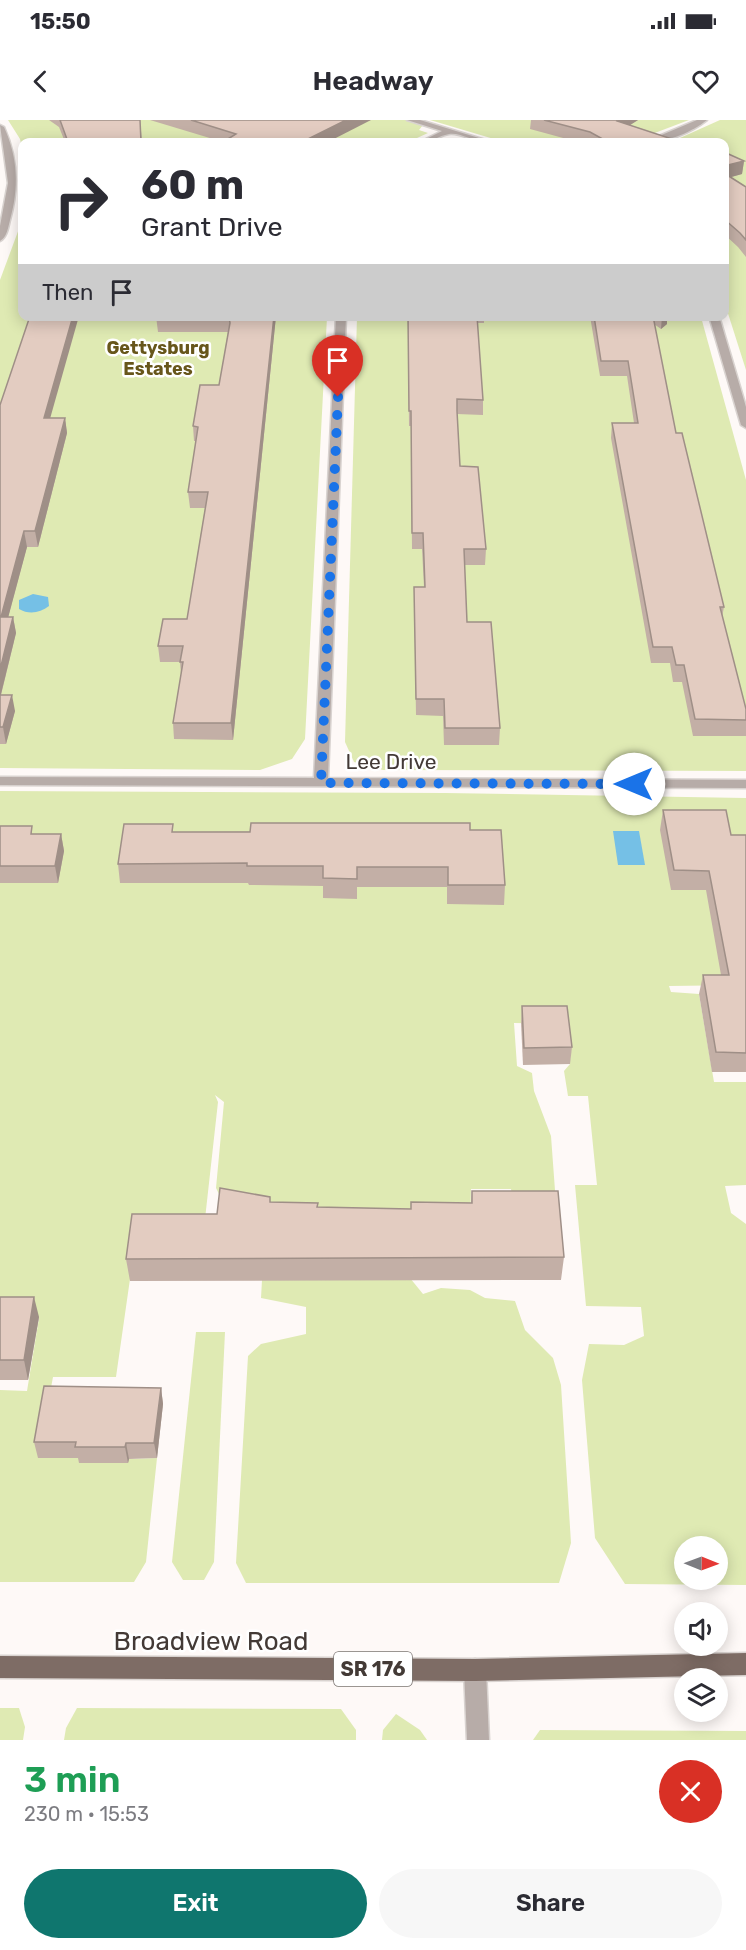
<!DOCTYPE html>
<html lang="en">
<head>
<meta charset="utf-8">
<style>
	:root { --surface:#fff; --page:#f7f7f7; --text:#2b2b33; --muted:#7c7c81; --accent:#0f766e }
	body { margin:0; font-family:Rubik,sans-serif; background:var(--page); color:var(--text); height:100vh; display:flex; flex-direction:column; font-size:22px; white-space:nowrap }
	* { box-sizing:border-box; margin:0 }
	p { font-size:20px; color:var(--muted) }
	.icon { flex:none; width:33px; height:33px; fill:none; stroke:currentColor; stroke-width:2; stroke-linecap:round; stroke-linejoin:round }
	.map { position:relative; height:1620px; overflow:hidden }
	.drawer { display:flex; flex-direction:column; background:var(--surface); flex:1 }
	.drawer>* { flex:none }
	.hud { position:absolute; left:18px; top:18px; width:711px; height:183px; border-radius:12px; box-shadow:0 3px 15px #0003; background:#fff; color:var(--text); overflow:hidden }
	.needle { width:39px; rotate:91deg }
	.tools { position:absolute; left:674px; top:1416px; display:grid; gap:12px }
	.tools a { display:grid; place-items:center; width:54px; height:54px; border-radius:50%; background:var(--surface); box-shadow:0 3px 15px #0003; font-size:30px }
	.pin { position:absolute; display:grid; place-items:center; width:51px; height:51px; color:#fff; margin:-62px -26px; border-radius:50% 50% 50% 0; rotate:-45deg; box-shadow:0 0 6px #0007 }
	.pin .icon { rotate:45deg }
	.me { position:absolute; width:66px; margin:-33px; rotate:270deg; stroke-linejoin:round; filter:drop-shadow(0 0 4px #0008) }
	.turn { display:flex; align-items:center; gap:21px; height:126px; padding:0 24px; font-size:27px }
	.turn .icon { width:78px; height:78px; stroke-width:2.5 }
	.turn b { display:block; font-size:42px; line-height:51px }
	.then { display:flex; align-items:center; height:57px; padding:0 24px; background:#0003; gap:12px; font-size:22px }
	.round { display:grid; place-items:center; flex:none; width:63px; height:63px; border-radius:32px; background:var(--page) }
	.headline { display:flex; align-items:center; justify-content:space-between; height:102px; padding:0 24px }
	h1 { font-size:36px; font-weight:600; line-height:45px; color:#1e9e55 }
	.primary-button { display:flex; gap:12px; margin-top:auto; padding:12px 24px }
	.primary-button a { flex:1; height:69px; border-radius:36px; background:var(--accent); color:#fff; font-size:24px; font-weight:600; line-height:69px; text-align:center }
	.primary-button a+a { background:var(--page); color:var(--text) }
	.status { display:flex; justify-content:space-between; align-items:center; height:42px; padding:0 30px; background:var(--surface); direction:ltr }
	.status svg { height:16px; fill:currentColor }
	header { display:flex; justify-content:space-between; align-items:center; height:78px; padding:0 24px; background:var(--surface); font-size:27px; font-weight:600 }
	.map>svg:first-child { display:block }
	.green { fill:#dfeab3; fill-rule:evenodd }
	.water { fill:#75c0e6 }
	.lines { fill:none; stroke-linecap:round; stroke-linejoin:round }
	.street-casing { stroke:#d9d3d0; stroke-width:3 }
	.primary-casing { stroke:#d9d3d0; stroke-width:3 }
	.street { fill:#b7aca8; fill-rule:evenodd }
	.primary { fill:#7e6c65; fill-rule:evenodd }
	.wall { fill:#c3afa6 }
	.shaded-wall { fill:#9f8f87 }
	.building { fill:#e3ccc1; stroke:#9f8f87; stroke-width:1.5 }
	.route { stroke:#1a73e8; stroke-width:10; stroke-dasharray:0 18 }
	.labels { text-anchor:middle; stroke-width:5; stroke-linejoin:round; paint-order:stroke }
	.far-neighbourhood-label { font-size:18px; font-weight:bold; fill:#67561b; stroke:#fff }
	.shield { fill:#fff; stroke:#7b7572; stroke-width:1.5 }
	.shield-label { font-size:20px; font-weight:bold; fill:#433a36 }
	.street-label { font-size:21px; fill:#433a36; stroke:#fff }
	.near-street-label { font-size:26px; fill:#433a36; stroke:#fff }
</style>
</head>
<body>
<div class="status"><b>15:50</b><svg viewBox="0 0 49 12"><path d="M0 12V9h3v3zM5 12V6h3v6zM10 12V3h3v9zM15 12V0h3v12zM26 1h20v11H26zM47 4h2v5h-2z"/></svg></div>
<header><svg class="icon" aria-label="back" viewBox="0 0 24 24"><path d="M15 5l-7 7 7 7"/></svg>Headway<svg class="icon" aria-label="heart" viewBox="0 0 24 24"><path d="M12 20l-8-8c-3-5 5-10 8-4 3-6 11-1 8 4z"/></svg></header>
<div class="map">
<svg width="746" height="1620" viewBox="0 0 746 1620">
	<rect width="100%" height="100%" fill="#fef9f7"/>
	<g class="green">
		<path d="M8,0H415L423,5L419,10L428,13L417,18L416,22H22V28L20,19Z"/>
		<path d="M430,0H689L631,22H504Z"/>
		<path d="M720,0H746V250L725,184L724,22H671Z"/>
		<path d="M22,88V196L327,197L305,619L292,639L260,650L0,648V160L20,106Z"/>
		<path d="M357,197H701L746,360V651L383,650L354,642L345,622Z"/>
		<path d="M0,671L445,673L746,678V865L669,866L671,872L699,874L714,962H746V1065L725,1066L731,1093L746,1104V1465L625,1464L595,1418L582,1260L589,1224L624,1225L644,1216L641,1187L586,1186L575,1065H597L588,976H568L564,951L570,944L565,904L514,903L517,946L532,953L534,971L551,1016L556,1084H513L511,1069H471L470,1106L410,1158L423,1174L441,1168L470,1170L485,1178L515,1181L525,1210L553,1238L561,1265L571,1423L559,1463H246L236,1443L248,1236L261,1224L306,1214V1187L261,1178L262,1160L216,1068L224,982L215,975L218,982L203,1117H136L116,1257H53L38,1337L80,1338L127,1343L129,1339L157,1338L146,1442L134,1462H0V1270L27,1271L39,1198L0,1197ZM684,1426H717V1460H684Z"/>
		<path d="M196,1212H225L214,1442L204,1460H183L172,1442Z"/>
		<path d="M0,1588H19L25,1607L23,1620H0Z"/>
		<path d="M77,1588L341,1589L356,1610V1620H64L66,1608Z"/>
		<path d="M396,1594L420,1610L427,1620H382L383,1610Z"/>
		<path d="M540,1610L746,1611V1620H533Z"/>
	</g>
	<g class="water">
		<path d="M33,474L48,477L49,486C40,493 29,495 19,489V480Z"/>
		<path d="M613,711H639L645,745H618Z"/>
	</g>
	<g class="lines">
		<defs>
			<g id="street">
				<path d="M407,0H420L492,22C477,24 461,12 449,14C438,16 432,22 420,22L442,11Z"/>
				<path d="M697,0H707C692,12 664,24 645,22Z"/>
				<path d="M0,5L4,7C18,38 19,68 10,100C8,108 7,117 0,121V106L8,63Z"/>
				<path d="M336,196H346L328,658L746,660V668L0,665V657L314,658Z"/>
				<path d="M709,196H719L746,287V308L741,305Z"/>
				<path d="M475,1539L483,1542L486,1550L489,1620H467L464,1550L467,1542Z"/>
			</g>
			<path id="primary" d="M746,1533V1555L475,1561L0,1558V1536L475,1539Z"/>
		</defs>
		<use href="#street" class="street-casing"/>
		<use href="#primary" class="primary-casing"/>
		<use href="#street" class="street"/>
		<use href="#primary" class="primary"/>
	</g>
	<g class="wall">
		<path d="M49,0H140L142,22H65L59,7Z"/>
		<path d="M150,0H371L223,22Z"/>
		<path d="M531,0H638L630,5L681,22H578L530,9Z"/>
		<path d="M724,32L744,41L742,54L731,57L746,67V137L738,127L724,114Z"/>
		<path d="M156,196H276L233,620L174,619L173,603L181,554L180,542H160L158,526L187,499L205,388H190L188,372L196,321H194L193,306L219,265L228,212H158Z"/>
		<path d="M408,196H484V203H477L483,280V295L457,294L460,346L486,429L485,445H464L467,502L500,608L499,625H444L443,596L416,595L414,467H424L422,429H412L411,306H409Z"/>
		<path d="M590,196H667V204L661,209L654,204L676,313L724,487L722,497L746,589V616H693L682,562H673L670,543H651L611,318L612,303H634L627,256H600Z"/>
		<path d="M0,285L51,298H65L67,313L38,427H27L8,497H13L16,513L1,575L15,591L6,624H0Z"/>
		<path d="M663,690L731,715H746V952H712L699,874L703,855H721L706,770H671L660,710Z"/>
		<path d="M0,706L33,714H61L64,731L58,763H0Z"/>
		<path d="M470,710L505,765L504,785L447,784V767H357V779L323,778V766L249,765L248,763H120L118,744L174,712Z"/>
		<path d="M522,886L572,927L570,944L523,945L521,903Z"/>
		<path d="M472,1071L564,1137L561,1160L130,1161L126,1139L217,1094L270,1082L318,1087L410,1089L471,1083Z"/>
		<path d="M0,1177L39,1197L28,1260H0Z"/>
		<path d="M161,1268L163,1284L157,1338L129,1339L128,1343H79L78,1338H38L34,1322Z"/>
	</g>
	<g class="shaded-wall">
		<path d="M346,0H371L328,22H302Z"/>
		<path d="M618,0H638L616,14Z"/>
		<path d="M744,41L742,54L724,59V46Z"/>
		<path d="M73,196H79L46,313L44,298Z"/>
		<path d="M274,196H276L233,620L231,603Z"/>
		<path d="M662,196H667V204L661,209Z"/>
		<path d="M65,298L67,313L38,427L35,411Z"/>
		<path d="M24,411L27,427L4,513L1,497Z"/>
		<path d="M13,497L16,513L0,578V550Z"/>
		<path d="M12,575L15,591L6,624L3,607Z"/>
		<path d="M61,714L64,731L58,763L55,746Z"/>
		<path d="M34,1177L39,1197L28,1260L24,1240Z"/>
		<path d="M161,1268L163,1284L157,1338L154,1323Z"/>
		<path d="M126,1323L129,1339L128,1343L125,1327Z"/>
	</g>
	<g class="building">
		<path d="M60,0H140L141,22H68Z"/>
		<path d="M191,0H346L302,22H223L236,14Z"/>
		<path d="M544,0H618L617,1L681,22H608L590,12Z"/>
		<path d="M724,32L744,41L724,46Z"/>
		<path d="M724,53L746,67V120L740,113L724,99Z"/>
		<path d="M30,196H73L44,298H65L35,411H24L1,497H13L0,550V285Z"/>
		<path d="M156,196H274L231,603H173L183,542H180L183,526H158L163,499H187L208,372H188L198,307L193,306L200,265H219L230,203L229,197H156Z"/>
		<path d="M408,196H477L483,280L457,279V291L460,346L478,347L486,429H464L467,502H491L500,608H445L444,579H416L414,467H425L423,413H412L411,291H409Z"/>
		<path d="M594,196H653L676,313H682L724,487H720L746,589V600L695,599L684,545H676L672,527H653L612,303H638L628,241H601Z"/>
		<path d="M0,575H12L3,607H0Z"/>
		<path d="M663,690H726L731,715H746V933L716,932L703,855H729L709,751L674,750Z"/>
		<path d="M251,703H470V710H501L505,765H448V747H357V759L323,758V746H247V743L118,744L124,704H173L172,712H250Z"/>
		<path d="M0,706H32L31,714H61L55,746H0Z"/>
		<path d="M522,886H567L572,927L524,928Z"/>
		<path d="M220,1068L270,1077V1082L318,1083L317,1087L411,1089V1082L472,1083V1071H558L564,1137L126,1139L132,1094H217Z"/>
		<path d="M0,1177H34L24,1240H0Z"/>
		<path d="M44,1266L161,1268L154,1323H126L125,1327H75L76,1322H34Z"/>
	</g>
	<g class="lines">
		<path class="route" d="M338,277L321,663L634,664"/>
	</g>
	<g class="labels">
		<g class="far-neighbourhood-label">
			<text x="158" y="234">Gettysburg<tspan x="158" dy="21">Estates</tspan></text>
		</g>
		<rect class="shield" x="334" y="1532" width="78" height="34" rx="4.5"/>
		<g class="shield-label">
			<text x="373" y="1556">SR 176</text>
		</g>
		<g class="street-label">
			<text x="391" y="649">Lee Drive</text>
		</g>
		<g class="near-street-label">
			<text x="211" y="1530">Broadview Road</text>
		</g>
	</g>
</svg>
<div class="tools">
<a><svg class="needle" viewBox="-14 -14 28 28"><path d="M0-13l5 13h-10z" fill="#e53935"/><path d="M0 13l5-13h-10z" fill="#7c7c81"/></svg></a>
<a><svg class="icon" aria-label="sound" viewBox="0 0 24 24"><path d="M4 9h4l5-4v14l-5-4H4zM17 9q2 3 0 6"/></svg></a>
<a><svg class="icon" aria-label="layers" viewBox="0 0 24 24"><path d="M12 4l9 5-9 5-9-5zM3 14l9 5 9-5"/></svg></a>
</div>
<div class="pin" style="left:338px;top:277px;background:#d93025"><svg class="icon" aria-label="arrive" viewBox="0 0 24 24"><path d="M6 21V4h12l-3 4 3 4H6"/></svg></div>
<svg class="me" style="left:634px;top:664px" viewBox="-20 -20 40 40"><circle r="19" fill="#fff"/><path d="M0-13L10 11 0 6-10 11z" fill="#1a73e8"/></svg>
<div class="hud">
<div class="turn"><svg class="icon" aria-label="right" viewBox="0 0 24 24"><path d="M7 20v-9h11M14 6l5 5-5 5"/></svg><div><b>60 m</b>Grant Drive</div></div>
<div class="then">Then<svg class="icon" aria-label="arrive" viewBox="0 0 24 24"><path d="M6 21V4h12l-3 4 3 4H6"/></svg></div>
</div>
</div>
<section class="drawer">
<div class="headline"><div><h1>3 min</h1><p>230 m · 15:53</p></div><a class="round" style="background:#d93025;color:#fff"><svg class="icon" aria-label="close" viewBox="0 0 24 24"><path d="M6 6l12 12M18 6L6 18"/></svg></a></div>
<div class="primary-button"><a>Exit</a><a>Share</a></div>
</section>
</body>
</html>
